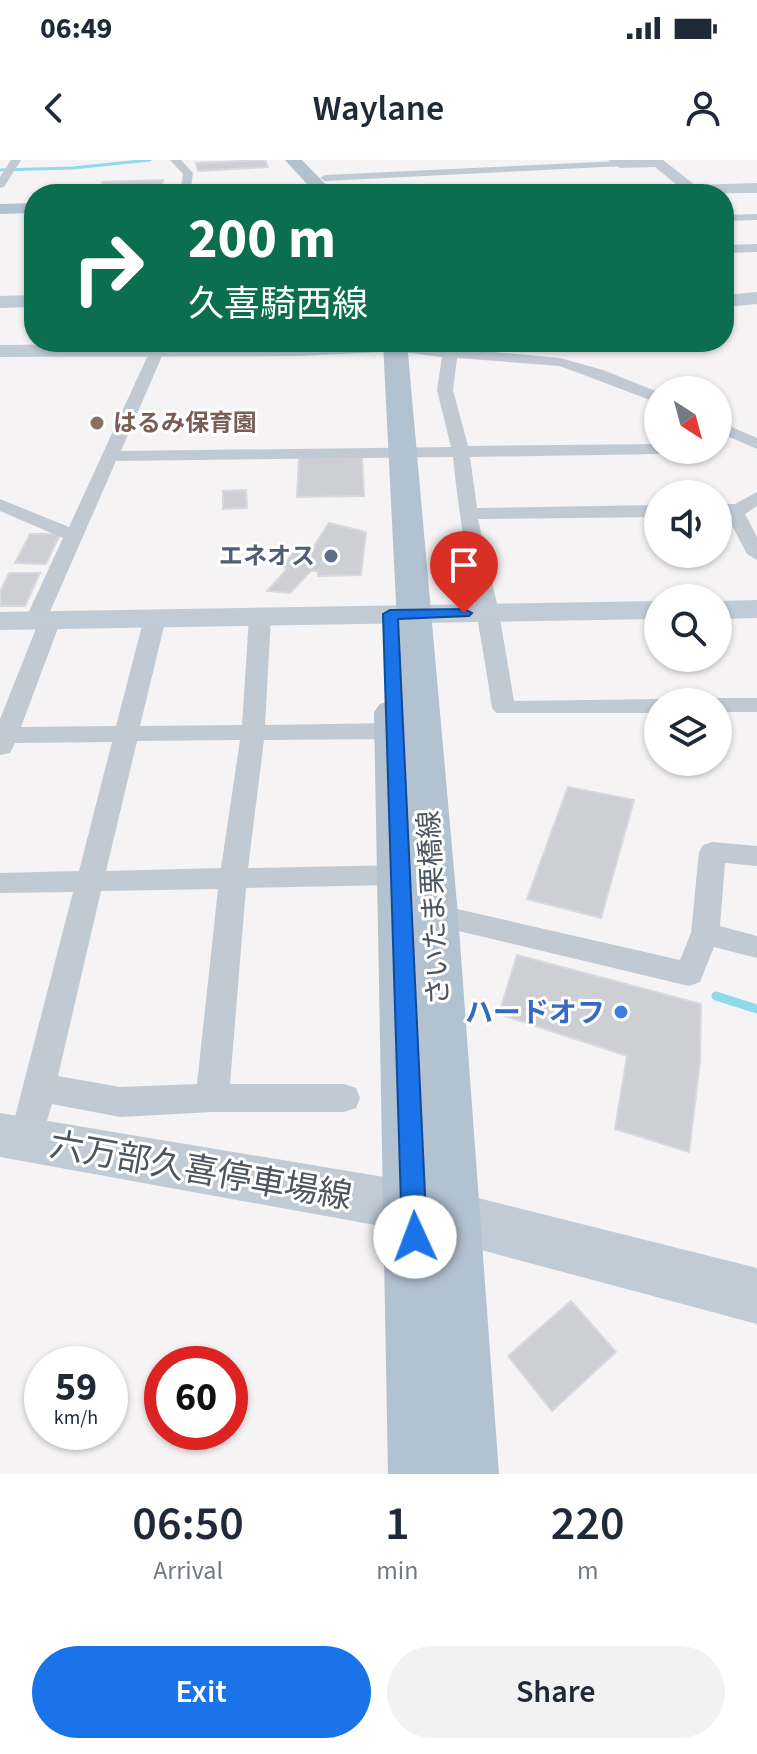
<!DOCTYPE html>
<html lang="en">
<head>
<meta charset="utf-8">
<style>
	:root { --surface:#fff; --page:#f2f2f3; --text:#1f2937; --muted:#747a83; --accent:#1a73e8 }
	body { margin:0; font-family:"Source Sans 3","Noto Sans JP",sans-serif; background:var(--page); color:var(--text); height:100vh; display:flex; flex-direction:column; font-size:30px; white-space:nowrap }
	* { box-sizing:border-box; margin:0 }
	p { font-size:26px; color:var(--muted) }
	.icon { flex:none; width:44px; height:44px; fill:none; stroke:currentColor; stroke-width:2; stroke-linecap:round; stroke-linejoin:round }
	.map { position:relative; height:1314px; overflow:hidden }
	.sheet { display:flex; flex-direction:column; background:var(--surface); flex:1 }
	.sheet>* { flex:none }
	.hud { position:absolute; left:24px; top:24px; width:710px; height:168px; border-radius:32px; box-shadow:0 2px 6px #0004; background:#0b6e4f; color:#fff; overflow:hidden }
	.needle { width:52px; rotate:144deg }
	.controls { position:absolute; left:644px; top:216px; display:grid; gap:16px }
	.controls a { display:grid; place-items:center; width:88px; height:88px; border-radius:50%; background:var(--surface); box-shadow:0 2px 6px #0004; font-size:40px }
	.speed { position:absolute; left:24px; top:1186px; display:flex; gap:16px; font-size:40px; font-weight:700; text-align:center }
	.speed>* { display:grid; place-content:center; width:104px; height:104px; border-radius:50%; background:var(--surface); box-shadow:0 2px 6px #0004; line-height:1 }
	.speed small { font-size:20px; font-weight:400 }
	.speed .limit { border:12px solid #d22; background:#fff; color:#111 }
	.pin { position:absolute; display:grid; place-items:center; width:68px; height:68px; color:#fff; margin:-82px -34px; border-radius:50% 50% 50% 0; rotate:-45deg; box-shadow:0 0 8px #0007 }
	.pin .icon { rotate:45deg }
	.me { position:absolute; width:88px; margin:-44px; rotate:358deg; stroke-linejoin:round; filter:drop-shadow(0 0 6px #0008) }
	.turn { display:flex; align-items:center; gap:28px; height:168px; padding:0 32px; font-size:36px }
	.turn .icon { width:104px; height:104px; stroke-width:2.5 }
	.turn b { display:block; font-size:56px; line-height:68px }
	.eta { display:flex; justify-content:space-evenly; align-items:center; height:136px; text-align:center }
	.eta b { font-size:48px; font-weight:600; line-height:56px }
	.action { display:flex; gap:16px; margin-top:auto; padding:16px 32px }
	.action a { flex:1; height:92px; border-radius:48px; background:var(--accent); color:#fff; font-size:32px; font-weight:600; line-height:92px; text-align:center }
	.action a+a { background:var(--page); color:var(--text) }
	.status { display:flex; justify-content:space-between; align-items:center; height:56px; padding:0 40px; background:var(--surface); direction:ltr }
	.status svg { height:22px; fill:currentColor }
	header { display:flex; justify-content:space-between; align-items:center; height:104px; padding:0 32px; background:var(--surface); font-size:36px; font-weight:600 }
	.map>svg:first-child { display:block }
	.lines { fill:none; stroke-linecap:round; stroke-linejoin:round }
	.stream-far1 { stroke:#90daee; stroke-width:3 }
	.stream { stroke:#90daee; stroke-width:9 }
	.building { fill:#cdcfd5; stroke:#d7d9de; stroke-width:2 }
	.street { fill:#c1cad2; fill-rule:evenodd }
	.secondary { fill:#c1cbd6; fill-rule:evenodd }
	.primary { fill:#b3c2d1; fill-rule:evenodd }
	.route { fill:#1a73e8; stroke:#114b97; stroke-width:2 }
	.education-dot { fill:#8d6e63; stroke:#fff; stroke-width:3 }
	.service-dot { fill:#5c6f8a; stroke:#fff; stroke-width:3 }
	.shop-dot { fill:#3f7fe0; stroke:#fff; stroke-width:3 }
	.labels { text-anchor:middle; stroke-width:6; stroke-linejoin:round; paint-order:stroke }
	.far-education-label { font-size:24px; font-weight:bold; fill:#785e54; stroke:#fff; text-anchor:start }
	.far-service-label { font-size:24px; font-weight:bold; fill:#4e5e75; stroke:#fff; text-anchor:end }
	.street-label { font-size:28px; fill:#4a5661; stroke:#fff }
	.shop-label { font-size:28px; font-weight:bold; fill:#366cbe; stroke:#fff; text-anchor:end }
	.near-street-label { font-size:34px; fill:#4a5661; stroke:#fff }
</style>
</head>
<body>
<div class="status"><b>06:49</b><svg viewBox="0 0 49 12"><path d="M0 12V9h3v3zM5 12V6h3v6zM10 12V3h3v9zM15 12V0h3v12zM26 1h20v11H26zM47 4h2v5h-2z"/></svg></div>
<header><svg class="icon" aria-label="back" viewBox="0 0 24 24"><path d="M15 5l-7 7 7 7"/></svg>Waylane<svg class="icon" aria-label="person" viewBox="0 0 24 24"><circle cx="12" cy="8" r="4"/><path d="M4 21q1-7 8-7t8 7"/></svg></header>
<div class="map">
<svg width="757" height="1314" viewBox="0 0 757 1314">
	<rect width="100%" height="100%" fill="#f5f3f3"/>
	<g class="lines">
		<path class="stream-far1" d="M0,10L73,8L150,0"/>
		<path class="stream" d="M716,836L757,849"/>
	</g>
	<g class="building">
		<path d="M265,0L268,7L198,11L196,3Z"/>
		<path d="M163,20L161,32L99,34L102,22Z"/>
		<path d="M362,297L364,336L297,337L299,298Z"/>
		<path d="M246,330L247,348L223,349V331Z"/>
		<path d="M329,363L366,372L361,415L318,416V411H311L290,433L267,431L288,408L282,407L297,387L312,389Z"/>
		<path d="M30,374H60L46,404L15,403Z"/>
		<path d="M9,413H40L25,446H0V432Z"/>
		<path d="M568,627L634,640L601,758L527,739Z"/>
		<path d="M517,795L701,844L700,902L689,992L615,969L627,896L499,854Z"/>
		<path d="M571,1141L616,1192L552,1251L508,1196Z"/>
	</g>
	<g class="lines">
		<g class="street">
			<path d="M11,0H21L4,27L0,28V17Z"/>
			<path d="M170,0H181L193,13L190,34H180L183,14Z"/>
			<path d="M620,1L624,6L325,21L320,18L325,15Z"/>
			<path d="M757,54V60L724,61V55Z"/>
			<path d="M757,84V92L724,93V85Z"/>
			<path d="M154,182H168L121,291L451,287L437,230L442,197L377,189L375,186L381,182L560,198L603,210L658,232V243L560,206L457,198L453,230L468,286L658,284V290H666L658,294L470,297L477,348L658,345V357L478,359L499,453L514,541L658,539L667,542H658V553H496L492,548C480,464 461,381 453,297L116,301L49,454L57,456L61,460L21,567L116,566L144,458L155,452L166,458L140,566L242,565L249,457L260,451L267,453L271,457L265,565L394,563L402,566L406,571L402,576L394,579L264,580L248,708L400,705L410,708L444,746L680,800L691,773L699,692L703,685L712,682L757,686V706L725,703L720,766L757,776V798L714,787L700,822L689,826L425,763L393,725L246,728L230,924H344L356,928L360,938L356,948L344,952H212L120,957L52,944L38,991L26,995L14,991L9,980L73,732L0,733V713L79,711L112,582L15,583L10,593L0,595V559L37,466L29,464L25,460L63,378L0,351V339L69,367ZM240,580L221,708L106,711L137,581ZM218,729L197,924L120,927L58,916L101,731Z"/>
			<path d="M718,261L757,278V289L718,272Z"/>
			<path d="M757,332V346L745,354L757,377V400L747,394L727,356H718V344H735Z"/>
			<path d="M718,538H757V552H718V542H708Z"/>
		</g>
		<g class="secondary">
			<path d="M608,0H663L695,25L757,23V33L484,34L492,29L677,25L655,7L620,8Z"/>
			<path d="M757,132V144L724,147V135Z"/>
			<path d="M34,135V147L0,148V136Z"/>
			<path d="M407,182L404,186L382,192L299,196L0,197V185Z"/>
			<path d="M757,440V458L718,459V441Z"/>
			<path d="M658,441V459L0,470V452Z"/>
			<path d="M0,953L414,1022L757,1108V1164L414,1072L0,997Z"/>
		</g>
		<g class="primary">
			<path d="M285,0H302L335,34H316Z"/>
			<path d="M34,43V53L0,54V44Z"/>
			<path d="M383,182H407L458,755L499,1314H388L374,552L380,544L393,540L401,542Z"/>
		</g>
	</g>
	<path class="route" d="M464,449L472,453L469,456L398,459L427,1077L424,1086L415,1089L406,1086L402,1077L383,454L390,450Z"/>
	<circle class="education-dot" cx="97" cy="263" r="8"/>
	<circle class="service-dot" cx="331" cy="396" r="8"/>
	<circle class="shop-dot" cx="621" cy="852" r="8"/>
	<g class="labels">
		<g class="far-education-label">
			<text x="113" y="271">はるみ保育園</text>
		</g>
		<g class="far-service-label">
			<text x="315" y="404">エネオス</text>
		</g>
		<g class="street-label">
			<text transform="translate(433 748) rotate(-93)" y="10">さいたま栗橋線</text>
		</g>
		<g class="shop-label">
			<text x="605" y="862">ハードオフ</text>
		</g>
		<g class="near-street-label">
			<text transform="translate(201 1010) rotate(10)" y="12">六万部久喜停車場線</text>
		</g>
	</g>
</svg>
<div class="controls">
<a><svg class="needle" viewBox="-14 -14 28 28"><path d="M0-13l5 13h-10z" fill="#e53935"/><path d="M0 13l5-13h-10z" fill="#747a83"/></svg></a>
<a><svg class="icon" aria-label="sound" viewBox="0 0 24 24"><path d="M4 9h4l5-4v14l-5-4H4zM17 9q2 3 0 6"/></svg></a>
<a><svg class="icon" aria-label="search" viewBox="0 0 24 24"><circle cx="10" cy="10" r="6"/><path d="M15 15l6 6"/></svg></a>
<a><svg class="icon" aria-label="layers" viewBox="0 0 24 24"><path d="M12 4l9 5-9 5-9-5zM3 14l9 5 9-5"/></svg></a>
</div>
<div class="speed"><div>59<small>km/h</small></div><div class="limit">60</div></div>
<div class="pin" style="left:464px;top:453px;background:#d93025"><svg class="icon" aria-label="arrive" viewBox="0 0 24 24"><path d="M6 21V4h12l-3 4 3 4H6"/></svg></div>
<svg class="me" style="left:415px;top:1077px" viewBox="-20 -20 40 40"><circle r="19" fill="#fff"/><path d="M0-13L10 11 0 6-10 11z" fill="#1a73e8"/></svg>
<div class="hud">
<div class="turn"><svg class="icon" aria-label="right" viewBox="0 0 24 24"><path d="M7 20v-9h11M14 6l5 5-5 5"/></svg><div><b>200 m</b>久喜騎西線</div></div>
</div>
</div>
<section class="sheet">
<div class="eta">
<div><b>06:50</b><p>Arrival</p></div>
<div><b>1</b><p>min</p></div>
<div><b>220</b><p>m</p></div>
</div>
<div class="action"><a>Exit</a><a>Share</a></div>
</section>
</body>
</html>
